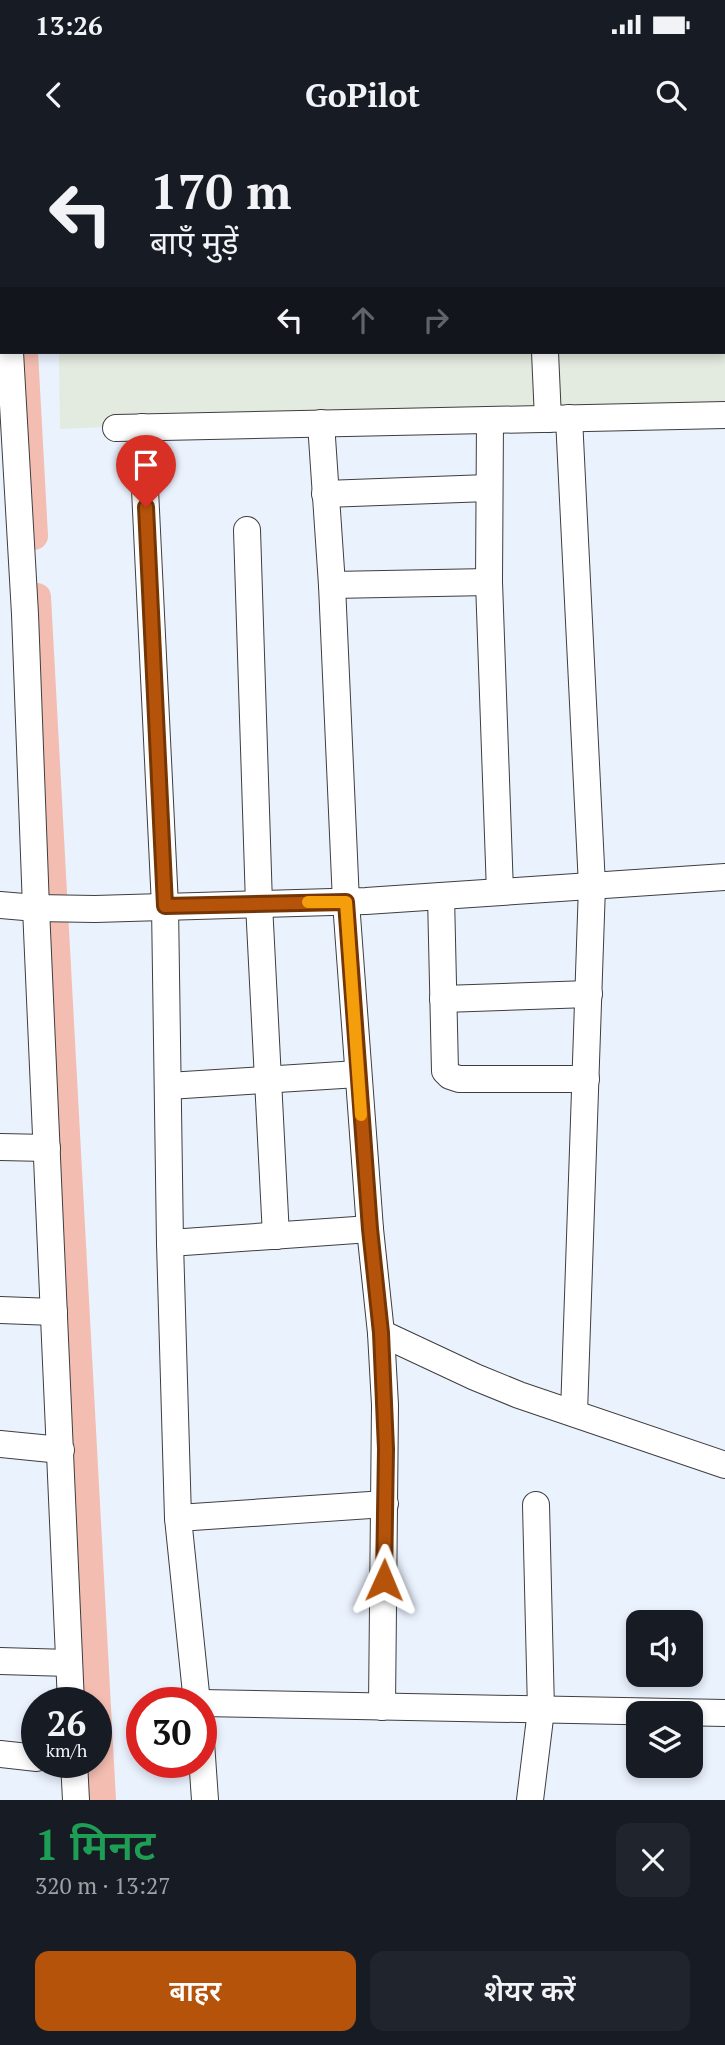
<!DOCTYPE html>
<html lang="hi">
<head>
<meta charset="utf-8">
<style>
	:root { --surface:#171b24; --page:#20242c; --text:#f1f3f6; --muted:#9ea1a6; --accent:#b45309 }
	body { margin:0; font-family:"PT Serif","Noto Sans Devanagari",serif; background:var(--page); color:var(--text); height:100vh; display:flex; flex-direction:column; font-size:26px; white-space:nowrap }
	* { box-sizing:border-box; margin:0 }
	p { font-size:23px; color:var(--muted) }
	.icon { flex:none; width:38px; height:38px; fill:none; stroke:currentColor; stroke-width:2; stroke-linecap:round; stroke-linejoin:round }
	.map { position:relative; height:1660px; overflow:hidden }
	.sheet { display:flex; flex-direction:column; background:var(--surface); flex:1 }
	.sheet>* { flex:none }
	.guide { position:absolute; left:0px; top:0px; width:726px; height:214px; box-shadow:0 4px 10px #0003; background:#171b24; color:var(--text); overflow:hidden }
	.buttons { position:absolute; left:626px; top:1470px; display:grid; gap:14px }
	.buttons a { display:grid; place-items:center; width:77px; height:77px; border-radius:14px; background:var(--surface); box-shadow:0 4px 10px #0003; font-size:35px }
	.speed { position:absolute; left:21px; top:1547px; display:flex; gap:14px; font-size:35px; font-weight:700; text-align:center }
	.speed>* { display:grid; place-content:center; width:91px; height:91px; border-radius:50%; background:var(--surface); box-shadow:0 4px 10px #0003; line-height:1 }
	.speed small { font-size:18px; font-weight:400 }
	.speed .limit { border:10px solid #d22; background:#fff; color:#111 }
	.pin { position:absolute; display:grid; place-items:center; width:60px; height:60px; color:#fff; margin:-72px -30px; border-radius:50% 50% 50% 0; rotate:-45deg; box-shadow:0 0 7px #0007 }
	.pin .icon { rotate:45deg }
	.me { position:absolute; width:77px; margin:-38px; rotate:1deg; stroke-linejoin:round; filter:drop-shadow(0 0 5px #0008) }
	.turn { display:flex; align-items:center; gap:24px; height:147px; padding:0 35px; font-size:32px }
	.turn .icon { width:91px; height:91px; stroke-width:2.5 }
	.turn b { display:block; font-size:49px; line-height:60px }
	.lanes { display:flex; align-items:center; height:66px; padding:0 35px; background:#0003; justify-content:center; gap:35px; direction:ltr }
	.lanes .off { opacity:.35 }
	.round { display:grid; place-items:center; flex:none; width:74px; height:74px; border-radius:14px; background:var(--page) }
	.overview { display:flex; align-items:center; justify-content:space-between; height:119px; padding:0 35px }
	h1 { font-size:42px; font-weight:600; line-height:52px; color:#1e9e55 }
	.cta { display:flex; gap:14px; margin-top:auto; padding:14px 35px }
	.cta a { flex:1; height:80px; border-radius:14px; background:var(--accent); color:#fff; font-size:28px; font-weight:600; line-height:80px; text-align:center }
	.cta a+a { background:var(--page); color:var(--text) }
	.status { display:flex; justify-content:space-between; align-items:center; height:49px; padding:0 35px; background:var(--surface); direction:ltr }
	.status svg { height:19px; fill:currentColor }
	header { display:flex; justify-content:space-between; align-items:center; height:91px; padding:0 35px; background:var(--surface); font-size:32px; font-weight:600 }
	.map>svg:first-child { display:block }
	.industrial { fill:#e3eadf }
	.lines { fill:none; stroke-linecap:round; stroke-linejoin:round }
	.canal { stroke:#f4bdb1; stroke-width:28 }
	.minor-casing { stroke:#3e3e3e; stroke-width:28 }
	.minor { stroke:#fff; stroke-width:26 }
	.route-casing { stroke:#753606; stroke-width:18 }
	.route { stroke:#b45309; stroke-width:12 }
	.slow { stroke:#f59e0b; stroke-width:12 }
</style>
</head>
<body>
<div class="status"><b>13:26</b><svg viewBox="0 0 49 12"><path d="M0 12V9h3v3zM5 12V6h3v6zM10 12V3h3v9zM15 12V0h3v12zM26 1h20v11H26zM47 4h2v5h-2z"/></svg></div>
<header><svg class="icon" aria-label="back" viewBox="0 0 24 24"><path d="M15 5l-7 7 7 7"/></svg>GoPilot<svg class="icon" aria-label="search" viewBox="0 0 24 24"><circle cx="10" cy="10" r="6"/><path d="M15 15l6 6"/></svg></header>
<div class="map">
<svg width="725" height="1660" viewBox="0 0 725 1660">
	<rect width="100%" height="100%" fill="#eaf2fe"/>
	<g class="industrial">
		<path d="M56,0H523L526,2H56Z"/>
		<path d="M725,37V261L60,289L59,212H724Z"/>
	</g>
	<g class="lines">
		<g class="canal">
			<path d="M12,0V2"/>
			<path d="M24,212L34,396"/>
			<path d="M37,457L102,1660"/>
		</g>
		<defs>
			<g id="minor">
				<path d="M0,47L2,76"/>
				<path d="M10,212L25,474L36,768L71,1563"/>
				<path d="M545,212L548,279"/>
				<path d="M569,278L592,746L574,1273"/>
				<path d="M490,280L489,442L500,752"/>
				<path d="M321,283L332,445L346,762L370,1089L381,1193L385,1265L382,1567"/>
				<path d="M142,287L165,766L170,1103L178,1378L197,1563"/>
				<path d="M116,288L725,275"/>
				<path d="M325,354L488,348"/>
				<path d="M247,390L259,764L276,1096"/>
				<path d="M332,445L489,442"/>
				<path d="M441,756L445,931L450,936L459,939H586"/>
				<path d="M0,765L36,768L95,769L366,761L725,737"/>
				<path d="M443,859L589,854"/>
				<path d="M168,946L358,934"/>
				<path d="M0,1007L47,1008"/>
				<path d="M170,1103L370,1089"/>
				<path d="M0,1170L54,1172"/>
				<path d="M381,1193L475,1237L519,1255L725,1325"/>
				<path d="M0,1304L61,1310"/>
				<path d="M178,1378L385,1364"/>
				<path d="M0,1521L69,1523"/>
				<path d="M201,1563L725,1573"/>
				<path d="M201,1602L205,1660"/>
				<path d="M0,1614L37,1618"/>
				<path d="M74,1622L76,1660"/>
				<path d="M530,1660L541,1570L536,1365"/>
			</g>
		</defs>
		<use href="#minor" class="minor-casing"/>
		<use href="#minor" class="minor"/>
	</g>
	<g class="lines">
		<defs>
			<path id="route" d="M146,367L165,766L346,762L370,1089L381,1193L386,1309L384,1440"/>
		</defs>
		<use href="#route" class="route-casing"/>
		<use href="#route" class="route"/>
		<path class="slow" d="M308,762H346L361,975"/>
	</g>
</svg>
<div class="buttons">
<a><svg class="icon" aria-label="sound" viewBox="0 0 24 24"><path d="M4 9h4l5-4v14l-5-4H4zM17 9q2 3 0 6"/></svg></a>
<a><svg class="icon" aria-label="layers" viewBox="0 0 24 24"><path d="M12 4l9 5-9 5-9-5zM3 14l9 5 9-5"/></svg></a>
</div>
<div class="speed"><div>26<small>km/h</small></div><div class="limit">30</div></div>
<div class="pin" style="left:146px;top:367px;background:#d93025"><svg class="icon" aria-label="arrive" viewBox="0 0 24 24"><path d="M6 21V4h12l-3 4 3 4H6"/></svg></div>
<svg class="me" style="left:384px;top:1440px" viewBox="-20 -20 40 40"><path d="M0-17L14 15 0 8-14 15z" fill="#b45309" stroke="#fff" stroke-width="4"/></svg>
<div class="guide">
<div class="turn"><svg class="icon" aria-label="left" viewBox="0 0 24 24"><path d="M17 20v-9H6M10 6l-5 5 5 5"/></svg><div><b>170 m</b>बाएँ मुड़ें</div></div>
<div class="lanes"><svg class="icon" aria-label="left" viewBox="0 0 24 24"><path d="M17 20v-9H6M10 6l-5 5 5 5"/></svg><svg class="icon off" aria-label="ahead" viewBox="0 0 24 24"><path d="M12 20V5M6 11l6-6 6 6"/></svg><svg class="icon off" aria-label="right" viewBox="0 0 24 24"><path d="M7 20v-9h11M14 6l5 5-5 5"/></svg></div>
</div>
</div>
<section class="sheet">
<div class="overview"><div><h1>1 मिनट</h1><p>320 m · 13:27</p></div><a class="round"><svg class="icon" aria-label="close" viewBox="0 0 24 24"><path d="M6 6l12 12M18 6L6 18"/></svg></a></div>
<div class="cta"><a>बाहर</a><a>शेयर करें</a></div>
</section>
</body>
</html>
